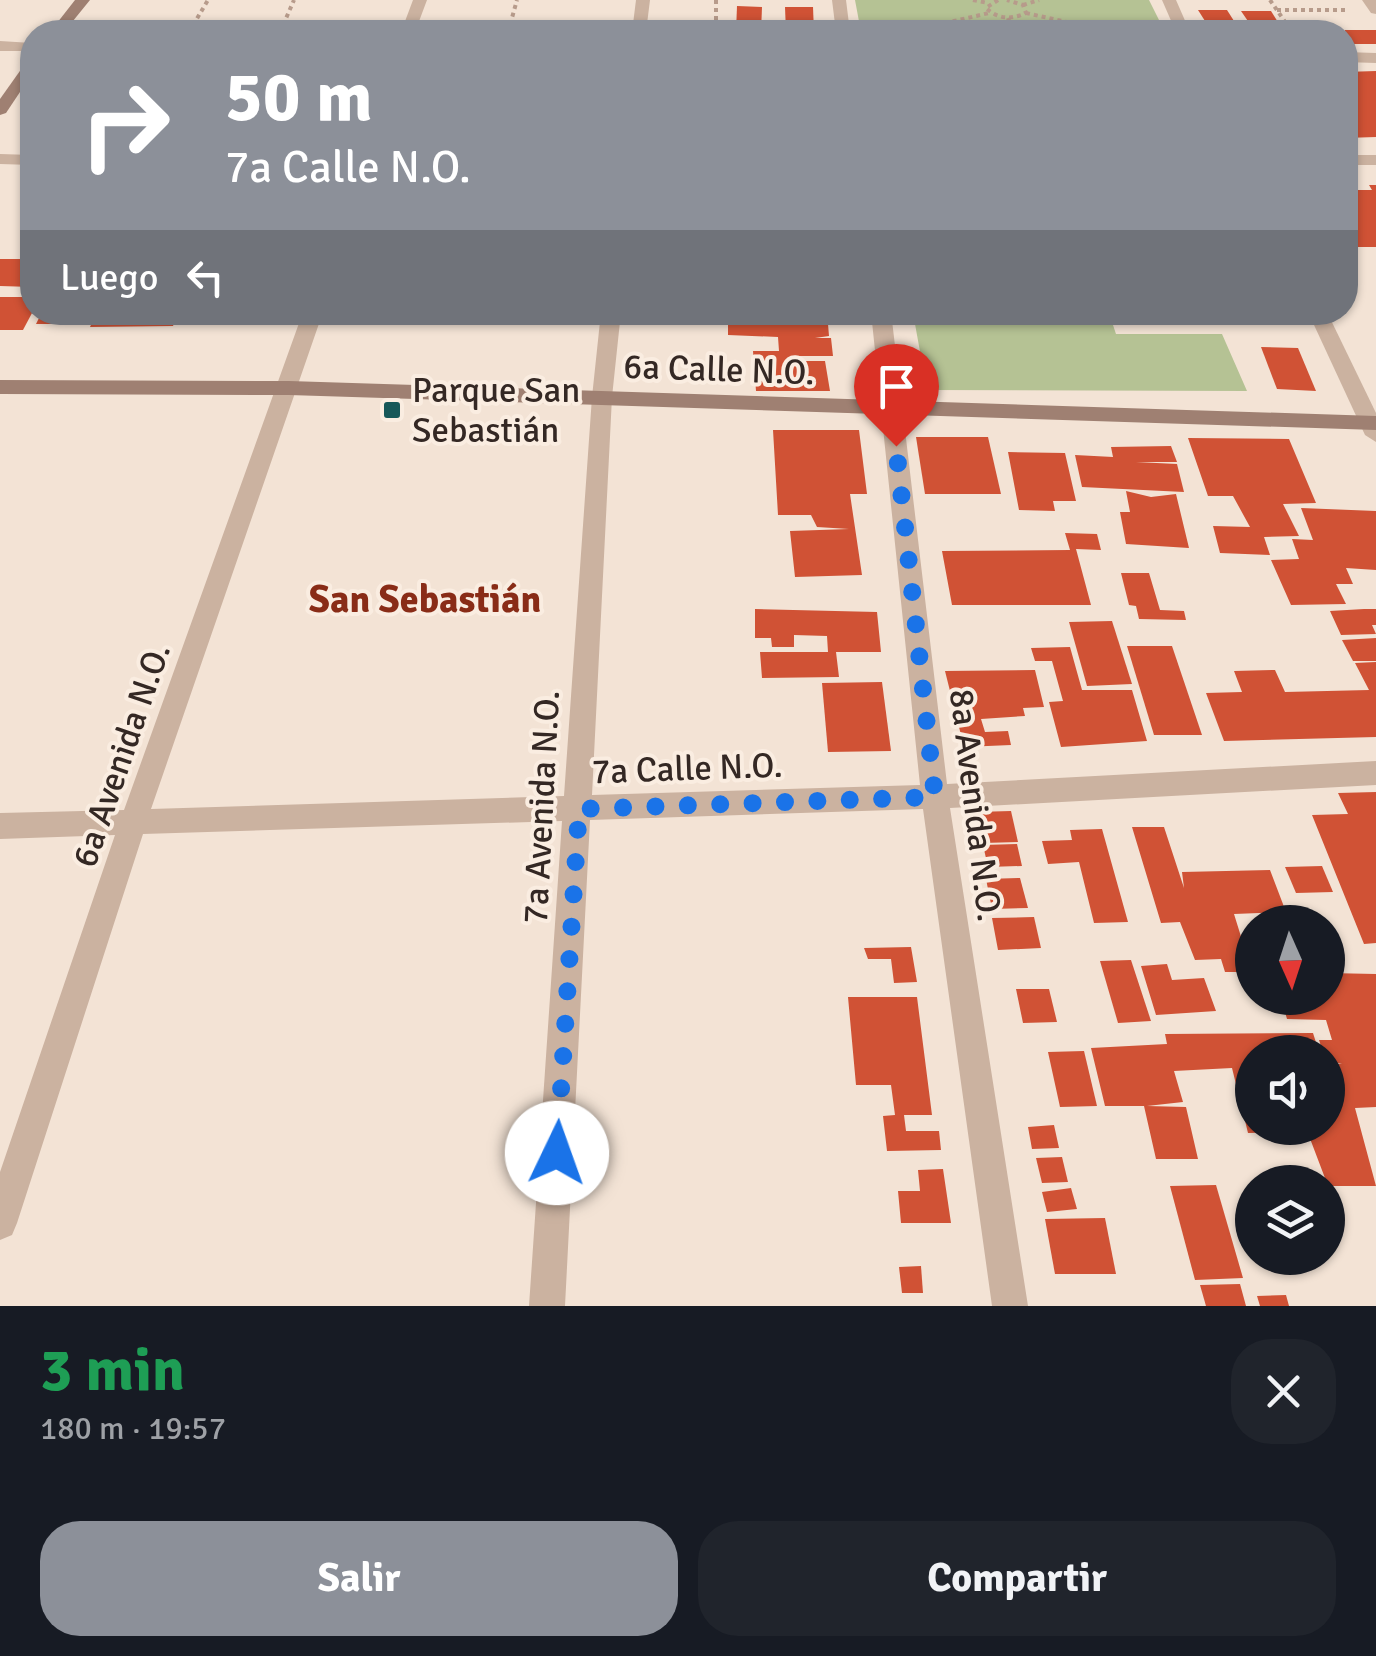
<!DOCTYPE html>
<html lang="es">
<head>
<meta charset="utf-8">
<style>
	:root { --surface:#171b24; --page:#20242c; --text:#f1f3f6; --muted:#9ea1a6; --accent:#8c9099 }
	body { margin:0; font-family:Signika,sans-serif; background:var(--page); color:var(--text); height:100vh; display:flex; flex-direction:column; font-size:38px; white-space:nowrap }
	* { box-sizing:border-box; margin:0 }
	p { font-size:32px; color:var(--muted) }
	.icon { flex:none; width:55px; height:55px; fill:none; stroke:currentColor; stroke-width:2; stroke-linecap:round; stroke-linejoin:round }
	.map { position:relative; height:1306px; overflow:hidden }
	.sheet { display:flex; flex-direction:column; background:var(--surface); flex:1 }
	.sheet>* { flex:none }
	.banner { position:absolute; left:20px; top:20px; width:1338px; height:305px; border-radius:40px; box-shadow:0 2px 8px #0004; background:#8c9099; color:#fff; overflow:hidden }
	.needle { width:65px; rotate:177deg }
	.tools { position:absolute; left:1235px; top:905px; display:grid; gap:20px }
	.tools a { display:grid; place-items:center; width:110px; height:110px; border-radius:50%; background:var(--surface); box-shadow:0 2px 8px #0004; font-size:50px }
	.pin { position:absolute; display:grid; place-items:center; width:85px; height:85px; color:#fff; margin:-102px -42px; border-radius:50% 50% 50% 0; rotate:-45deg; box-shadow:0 0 10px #0007 }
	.pin .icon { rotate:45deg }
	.me { position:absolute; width:110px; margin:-55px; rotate:3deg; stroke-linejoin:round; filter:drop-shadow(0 0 8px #0008) }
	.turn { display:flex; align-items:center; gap:35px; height:210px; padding:0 40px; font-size:45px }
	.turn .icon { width:130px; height:130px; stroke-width:2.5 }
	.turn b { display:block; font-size:70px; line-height:85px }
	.then { display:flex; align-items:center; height:95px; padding:0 40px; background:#0003; gap:20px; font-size:38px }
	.round { display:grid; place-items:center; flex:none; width:105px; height:105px; border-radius:40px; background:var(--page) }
	.headline { display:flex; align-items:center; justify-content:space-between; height:170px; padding:0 40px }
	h1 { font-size:60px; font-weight:700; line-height:75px; color:#1e9e55 }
	.action { display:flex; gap:20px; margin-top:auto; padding:20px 40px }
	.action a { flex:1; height:115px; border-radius:40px; background:var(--accent); color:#fff; font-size:40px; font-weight:700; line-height:115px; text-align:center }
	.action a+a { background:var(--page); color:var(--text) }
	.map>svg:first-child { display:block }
	.green { fill:#b5c294 }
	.building { fill:#d05235 }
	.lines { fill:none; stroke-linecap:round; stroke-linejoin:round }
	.path { stroke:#b79b8b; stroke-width:4; stroke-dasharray:4 4; stroke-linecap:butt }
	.street { fill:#cbb2a0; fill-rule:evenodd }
	.secondary { fill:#9f8072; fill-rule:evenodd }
	.route { stroke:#1a73e8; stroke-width:18; stroke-dasharray:0 32.4 }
	.poi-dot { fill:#175859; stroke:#faede1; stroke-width:4 }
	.labels { text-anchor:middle; stroke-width:8; stroke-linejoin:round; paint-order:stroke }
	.street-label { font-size:35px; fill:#342824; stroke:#faede1 }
	.poi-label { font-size:35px; fill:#342824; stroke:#faede1; text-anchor:start }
	.neighbourhood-label { font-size:38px; font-weight:bold; fill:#892c17; stroke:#faede1 }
</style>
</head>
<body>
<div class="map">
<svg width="1376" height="1306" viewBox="0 0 1376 1306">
	<rect width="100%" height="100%" fill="#f3e3d5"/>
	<g class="green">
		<path d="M855,0H1149L1165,32H861Z"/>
		<path d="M913,313H1109L1116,334H1222L1247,391L927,390Z"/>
	</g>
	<g class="building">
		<path d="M737,6L762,7L761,32H736Z"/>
		<path d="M785,7H813L814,32H786Z"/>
		<path d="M1198,10H1227L1241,32H1212Z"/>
		<path d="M1241,11H1271L1281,27H1252Z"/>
		<rect x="1345" y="30" width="31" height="14"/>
		<path d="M1376,71V137L1345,138V72Z"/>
		<path d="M1369,185H1376V247H1353L1345,233V190H1372Z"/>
		<path d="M0,259H32V287L0,286Z"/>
		<path d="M0,297H32V313L23,330H0Z"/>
		<path d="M42,312H83L76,324H36Z"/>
		<path d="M97,312H179L173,326L90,327Z"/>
		<path d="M208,312H248L244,324H204Z"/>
		<path d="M728,312H827L829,336L815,338H831L833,356H792V361H825L830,391H756L753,351H779L778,337L728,335Z"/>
		<path d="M1261,347L1298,348L1316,391L1277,389Z"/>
		<path d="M773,430H859L867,494H850L862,575L795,577L790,531L849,529L817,527L811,515H778Z"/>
		<path d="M916,437H988L1001,494H925Z"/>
		<path d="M1188,438L1289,439L1316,503L1283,504L1299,536L1264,537L1270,555L1220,553L1213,526L1250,527L1233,496H1208Z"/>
		<path d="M1171,446L1177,462H1136L1177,464L1184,492L1082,487L1075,455L1113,457L1111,447Z"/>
		<path d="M1008,452L1065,453L1076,501H1053L1055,511L1019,510Z"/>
		<path d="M1126,491L1151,497L1176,494L1189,548L1126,544L1120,512H1130Z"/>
		<path d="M1301,508L1376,511V570L1346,568L1353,584H1336L1346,604L1291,605L1271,560L1299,559L1292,539L1313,540Z"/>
		<path d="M1065,533L1097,534L1101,550L1076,549L1091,605H952L942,551L1070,550Z"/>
		<path d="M1121,573H1149L1160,610L1184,611L1186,620L1139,619L1136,606L1129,605Z"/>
		<path d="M755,609L877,612L881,652H836L839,677L762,678L760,652H828L827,636L794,635V647H772L771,638H755Z"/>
		<path d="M1364,609H1376V625H1372L1376,634L1341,635L1330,611Z"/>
		<path d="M1112,621L1132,684L1087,686L1069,622Z"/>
		<path d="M1376,638V661H1353L1342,640Z"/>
		<path d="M1127,646H1172L1202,735H1154Z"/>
		<path d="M1070,647L1082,690H1132L1147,741L1061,747L1049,702L1063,701L1052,661H1035L1031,648Z"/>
		<path d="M1376,662V737L1224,741L1206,693L1242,692L1234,671L1275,670L1285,692L1369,690L1355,663Z"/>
		<path d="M1035,670L1044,707L1023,708L1025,716L981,719L985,732L1008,731L1011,745L964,747L945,671Z"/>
		<path d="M882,682L891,751L828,752L822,683Z"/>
		<path d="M1376,792V943L1364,944L1312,815L1348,814L1338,793Z"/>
		<path d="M1011,811L1018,842L983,843L976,812Z"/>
		<path d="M1132,827H1164L1184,888L1182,872L1270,870L1286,912L1234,914L1252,972H1225L1221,959L1195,960L1180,922L1161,923Z"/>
		<path d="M1102,829L1128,922L1094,923L1079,862L1048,864L1042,841L1072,840L1070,830Z"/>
		<path d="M1017,844L1022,866L988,867L983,845Z"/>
		<path d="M1322,866L1333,892L1296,893L1285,867Z"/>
		<path d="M1020,878L1028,908L992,909L986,879Z"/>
		<path d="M1034,917L1041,948L998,950L992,918Z"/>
		<path d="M911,947L917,982L894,983L891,959H868L864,948Z"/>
		<path d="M1131,960L1151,1021L1118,1023L1100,961Z"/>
		<path d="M1167,964L1172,980L1204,978L1216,1011L1156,1015L1141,966Z"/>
		<path d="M1328,973L1376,974V1107L1355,1108L1376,1186H1328L1306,1128H1328V1064H1342L1328,1061V1052H1323L1319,1040H1332L1326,1020L1287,1019L1281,998H1328Z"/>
		<path d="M1016,989H1049L1057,1022L1023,1023Z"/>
		<path d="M848,997H917L932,1115H904L906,1131H939L941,1150L887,1151L883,1116L895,1115L891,1085H856Z"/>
		<path d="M1313,1033L1319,1052H1252V1128H1300L1301,1132L1248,1133L1232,1068L1174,1071L1183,1102L1147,1106L1186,1107L1198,1159H1156L1144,1106H1105L1091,1048L1167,1044L1165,1034Z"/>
		<path d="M1084,1051L1097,1106L1060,1107L1048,1052Z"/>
		<path d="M1054,1125L1059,1148L1032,1149L1028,1127Z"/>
		<path d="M1062,1157L1068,1182L1042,1183L1036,1158Z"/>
		<path d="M943,1169L951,1223H901L898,1191H920L918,1170Z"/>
		<path d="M1216,1185L1243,1278L1195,1280L1170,1186Z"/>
		<path d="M1071,1188L1077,1209L1047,1212L1042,1192Z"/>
		<path d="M1105,1218L1116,1274H1055L1045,1219Z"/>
		<path d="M921,1266L923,1293H902L899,1267Z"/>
		<path d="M1240,1284L1246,1306H1206L1200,1285Z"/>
		<path d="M1286,1295L1289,1306H1260L1257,1296Z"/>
	</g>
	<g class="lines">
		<g class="path">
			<path d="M716,0V32"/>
			<path d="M973,0L988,3"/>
			<path d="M998,0L986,8C998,19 1011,20 1026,13L1023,5L1007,0"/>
			<path d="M1270,0L1292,32"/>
			<path d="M1023,5L1039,0"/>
			<path d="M1277,10H1346"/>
			<path d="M1026,13L1112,32"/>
			<path d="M1008,18L1013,32"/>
			<path d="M189,32L208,0"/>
			<path d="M280,32L294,0"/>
			<path d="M508,32L517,0"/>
			<path d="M906,32L989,13"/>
		</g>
		<g class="street">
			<path d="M413,0H427L415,32H401Z"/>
			<path d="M636,0H650L646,32H632Z"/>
			<path d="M832,0H846L850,32H836Z"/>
			<path d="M1162,0H1176L1190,32H1176Z"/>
			<path d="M1362,0H1376V14L1371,13Z"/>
			<path d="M0,41L32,43V51H0Z"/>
			<path d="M1345,52L1376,53V63L1345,62Z"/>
			<path d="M0,154L32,155V165L0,164Z"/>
			<rect x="1345" y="155" width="31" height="10"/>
			<path d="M303,312H323L151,809L564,796L592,397L601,312H621L612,397L592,795L920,785L871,312H891L947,784L1376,761V785L950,808L1028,1306H992L923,809L590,820L565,1306H529L562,821L143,834L17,1223L12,1235L0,1240V1172L115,835L0,839V813L124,810Z"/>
			<path d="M1308,312H1327L1376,413V442L1365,435Z"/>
		</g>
		<g class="secondary">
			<path d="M75,0H90L64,32H50Z"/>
			<path d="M32,59V74L6,113L0,115V99L27,61Z"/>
			<path d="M0,380L289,381L1376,416V430L289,395L0,394Z"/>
		</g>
	</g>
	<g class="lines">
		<path class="route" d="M557,1153L579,809L935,797L896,446"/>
	</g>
	<rect class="poi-dot" x="382" y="400" width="20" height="20" rx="5"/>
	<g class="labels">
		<g class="street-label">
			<text transform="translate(719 369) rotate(2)" y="12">6a Calle N.O.</text>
			<text transform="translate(121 755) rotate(-71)" y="12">6a Avenida N.O.</text>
			<text transform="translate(687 768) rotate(-2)" y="12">7a Calle N.O.</text>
			<text transform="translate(976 805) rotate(83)" y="12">8a Avenida N.O.</text>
			<text transform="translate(541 807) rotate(-87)" y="12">7a Avenida N.O.</text>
		</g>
		<g class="poi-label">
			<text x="412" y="402">Parque San<tspan x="412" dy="40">Sebastián</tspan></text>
		</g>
		<g class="neighbourhood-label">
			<text x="425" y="612">San Sebastián</text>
		</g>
	</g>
</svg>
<div class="tools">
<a><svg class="needle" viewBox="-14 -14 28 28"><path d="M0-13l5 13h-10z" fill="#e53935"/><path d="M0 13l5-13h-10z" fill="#9ea1a6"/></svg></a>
<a><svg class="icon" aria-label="sound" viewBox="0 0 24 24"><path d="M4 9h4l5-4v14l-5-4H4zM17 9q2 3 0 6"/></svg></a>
<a><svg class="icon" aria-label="layers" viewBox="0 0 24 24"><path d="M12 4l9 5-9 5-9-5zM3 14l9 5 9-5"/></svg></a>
</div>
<div class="pin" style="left:896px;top:446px;background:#d93025"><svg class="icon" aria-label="arrive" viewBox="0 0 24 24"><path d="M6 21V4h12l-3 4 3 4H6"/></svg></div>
<svg class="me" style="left:557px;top:1153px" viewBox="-20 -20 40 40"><circle r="19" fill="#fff"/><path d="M0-13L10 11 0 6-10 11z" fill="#1a73e8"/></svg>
<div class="banner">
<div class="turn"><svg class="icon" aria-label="right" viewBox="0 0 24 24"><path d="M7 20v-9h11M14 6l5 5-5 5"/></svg><div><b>50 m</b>7a Calle N.O.</div></div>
<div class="then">Luego<svg class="icon" aria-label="left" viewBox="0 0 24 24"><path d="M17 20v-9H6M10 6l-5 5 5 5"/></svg></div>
</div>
</div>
<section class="sheet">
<div class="headline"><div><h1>3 min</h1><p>180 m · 19:57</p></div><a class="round"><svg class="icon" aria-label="close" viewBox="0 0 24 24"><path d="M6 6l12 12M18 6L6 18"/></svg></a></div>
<div class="action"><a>Salir</a><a>Compartir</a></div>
</section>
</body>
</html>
